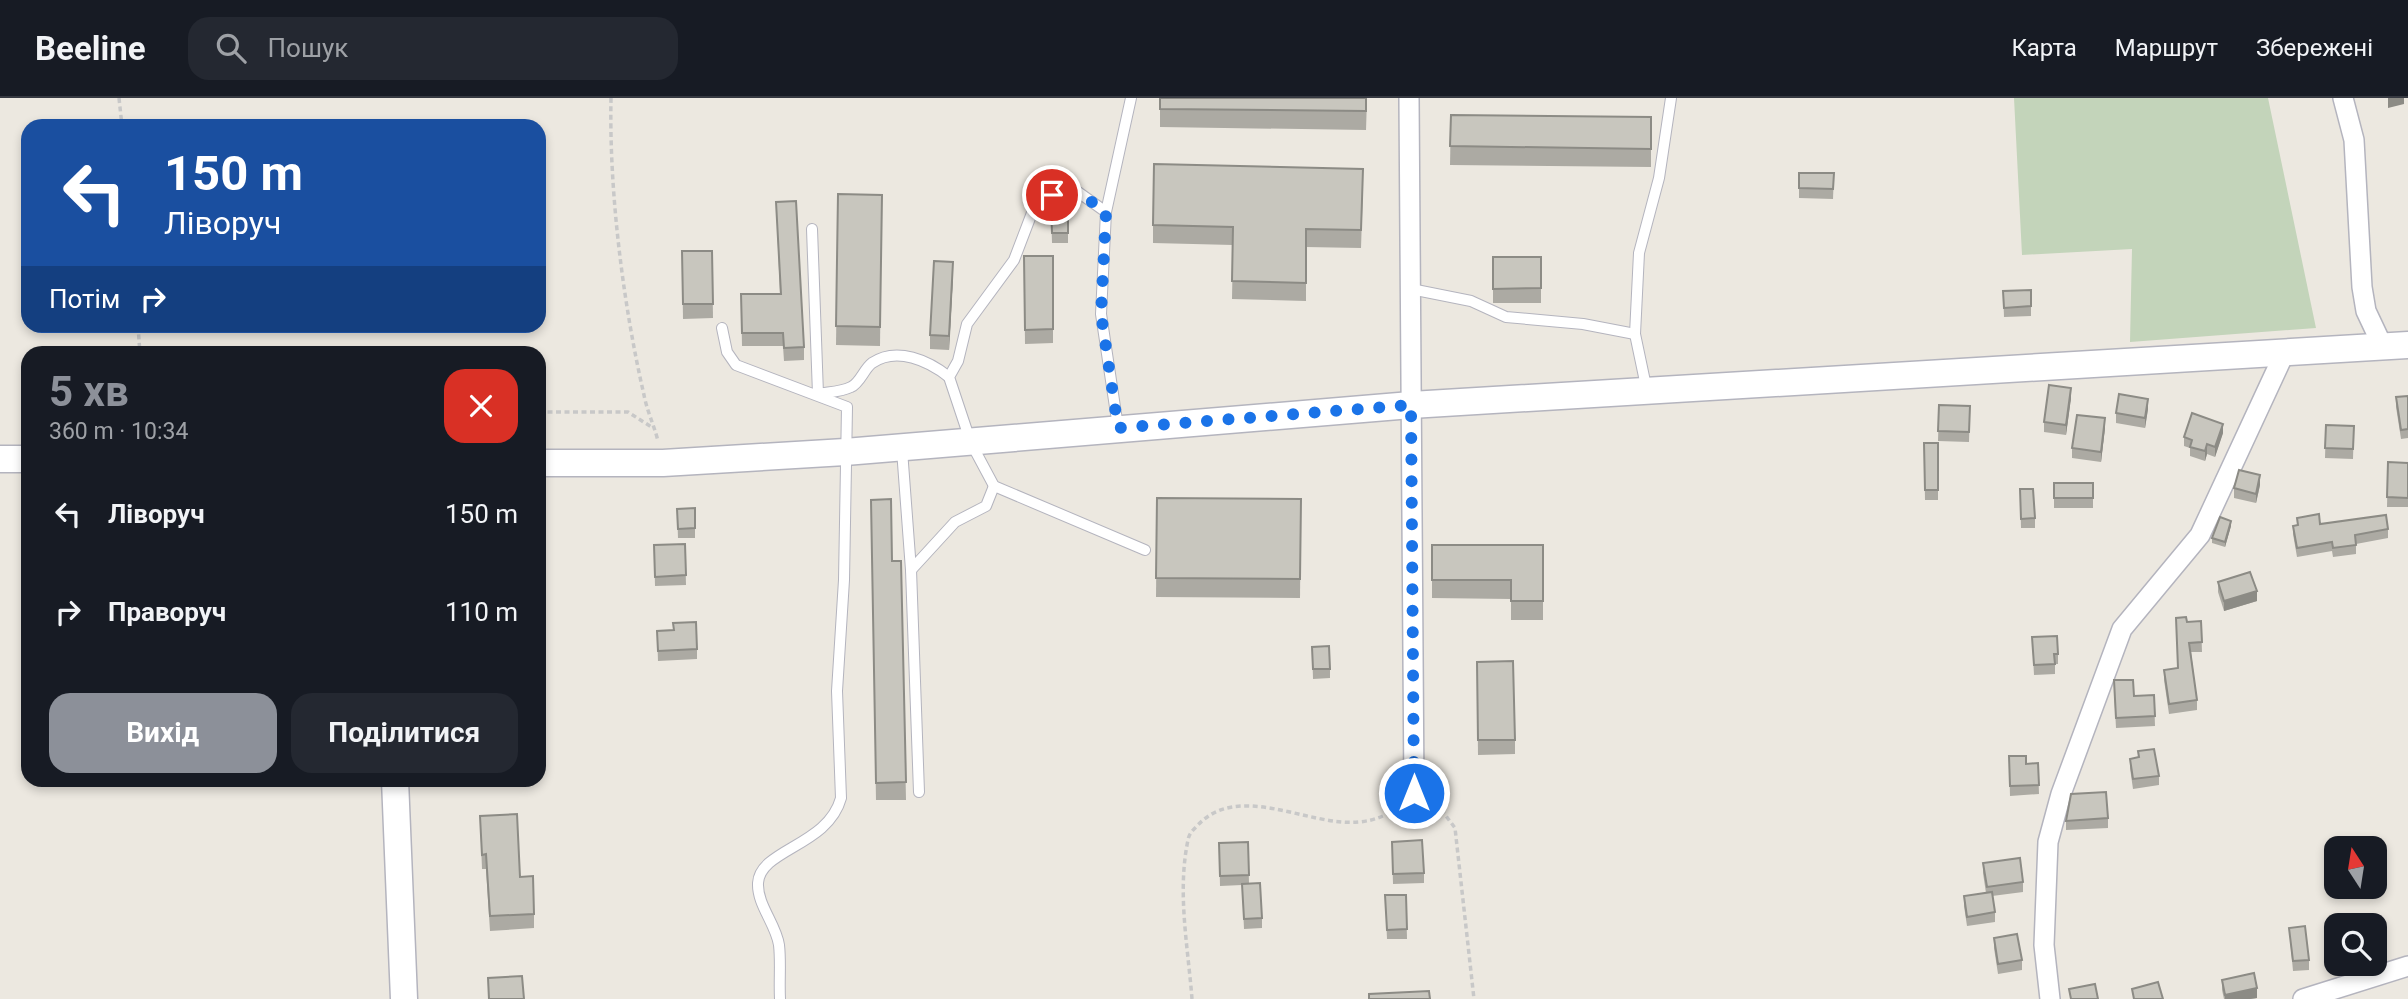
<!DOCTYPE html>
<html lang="uk">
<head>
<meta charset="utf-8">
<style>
	:root { --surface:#171b24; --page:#242831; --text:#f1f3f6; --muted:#9ea1a6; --line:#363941; --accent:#8c9099 }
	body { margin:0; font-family:Roboto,sans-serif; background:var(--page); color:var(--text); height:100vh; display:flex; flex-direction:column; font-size:26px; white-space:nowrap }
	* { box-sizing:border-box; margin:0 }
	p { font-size:23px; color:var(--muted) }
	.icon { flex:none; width:38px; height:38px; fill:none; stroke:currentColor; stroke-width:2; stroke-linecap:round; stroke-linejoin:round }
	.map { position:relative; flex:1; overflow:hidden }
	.details { position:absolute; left:21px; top:248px; width:525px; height:441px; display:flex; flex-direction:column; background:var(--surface); border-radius:21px; box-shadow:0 4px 10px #0003 }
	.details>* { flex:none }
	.top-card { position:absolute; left:21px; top:21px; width:525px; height:214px; border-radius:21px; box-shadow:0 4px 10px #0003; background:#1a4fa0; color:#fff; overflow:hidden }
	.needle { width:46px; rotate:348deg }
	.tools { position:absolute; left:2324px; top:738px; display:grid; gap:14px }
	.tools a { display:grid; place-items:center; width:63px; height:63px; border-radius:14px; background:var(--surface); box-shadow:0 4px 10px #0003; font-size:35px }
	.pin { position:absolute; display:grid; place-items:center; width:60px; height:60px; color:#fff; margin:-30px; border:4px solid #fff; border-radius:50%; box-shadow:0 2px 7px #0007 }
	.me { position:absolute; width:77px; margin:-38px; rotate:0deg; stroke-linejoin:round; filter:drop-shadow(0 0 5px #0008) }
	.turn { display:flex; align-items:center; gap:24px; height:147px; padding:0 28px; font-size:32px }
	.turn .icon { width:91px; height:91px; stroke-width:2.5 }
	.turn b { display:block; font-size:49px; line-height:60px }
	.then { display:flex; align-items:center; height:66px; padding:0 28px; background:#0003; gap:14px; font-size:26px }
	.round { display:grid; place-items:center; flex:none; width:74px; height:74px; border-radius:21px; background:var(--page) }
	.head { display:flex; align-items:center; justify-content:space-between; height:119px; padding:0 28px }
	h1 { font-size:42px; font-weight:700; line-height:52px; color:var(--accent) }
	.cta { display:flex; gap:14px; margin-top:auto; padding:14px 28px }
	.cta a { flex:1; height:80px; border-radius:21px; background:var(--accent); color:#fff; font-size:28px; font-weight:700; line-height:80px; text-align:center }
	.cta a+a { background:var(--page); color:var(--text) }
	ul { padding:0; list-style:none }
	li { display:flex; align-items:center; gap:21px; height:98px; padding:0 28px }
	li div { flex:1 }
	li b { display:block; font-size:26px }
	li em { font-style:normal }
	header { display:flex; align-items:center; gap:42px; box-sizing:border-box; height:98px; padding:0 35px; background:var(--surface); border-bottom:2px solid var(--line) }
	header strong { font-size:33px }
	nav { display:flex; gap:38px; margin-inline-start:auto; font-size:24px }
	.search { width:490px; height:63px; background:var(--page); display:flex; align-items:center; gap:18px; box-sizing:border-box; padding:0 24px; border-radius:21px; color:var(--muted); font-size:26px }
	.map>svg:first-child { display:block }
	.cemetery { fill:#c3d4ba }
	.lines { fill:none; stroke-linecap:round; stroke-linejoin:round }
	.lane-casing { stroke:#b4b4be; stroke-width:12 }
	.street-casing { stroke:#b4b4be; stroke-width:22 }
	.secondary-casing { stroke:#b4b4be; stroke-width:29 }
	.path { stroke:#c8c8c8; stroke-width:3.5; stroke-dasharray:5 3.5; stroke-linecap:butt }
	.lane { stroke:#fff; stroke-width:10 }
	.street { stroke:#fff; stroke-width:19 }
	.secondary { stroke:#fff; stroke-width:26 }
	.wall { fill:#acaaa3 }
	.shaded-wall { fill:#8c8b85 }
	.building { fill:#c8c6be; stroke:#8c8b85; stroke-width:2 }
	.route { stroke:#1a73e8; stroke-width:12; stroke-dasharray:0 21.6 }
</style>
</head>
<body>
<header>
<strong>Beeline</strong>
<div class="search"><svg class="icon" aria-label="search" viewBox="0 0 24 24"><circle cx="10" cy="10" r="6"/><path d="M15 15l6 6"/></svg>Пошук</div>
<nav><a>Карта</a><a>Маршрут</a><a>Збережені</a></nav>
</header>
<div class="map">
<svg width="2408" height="901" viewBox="0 0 2408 901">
	<rect width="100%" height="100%" fill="#ece8e0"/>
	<path class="cemetery" d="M2014,0H2268L2316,230L2130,244L2132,151L2022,157Z"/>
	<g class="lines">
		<defs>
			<g id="lane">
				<path d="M1106,114L1131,0"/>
				<path d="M812,131L818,296C828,294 841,294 851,289C860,285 864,271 872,265C897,248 929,263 949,279"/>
				<path d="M1411,191L1471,203L1506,219L1583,226L1635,236"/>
				<path d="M722,230L727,254L736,267L847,309L844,482L837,593L841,700C828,748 760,751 758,785C757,807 776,826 779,847C781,864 779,883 780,901"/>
				<path d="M1647,293L1635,236L1639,155L1659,80L1671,0"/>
				<path d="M1118,329L1101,216L1106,114L1078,94L1052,97L1035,107L1014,162L967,226L958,263L949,279L971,345L994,388L1145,452"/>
				<path d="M902,352L911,472L919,694"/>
				<path d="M911,472L955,424L986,408L994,388"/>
			</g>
			<g id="street">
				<path d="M1409,0L1414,695"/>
				<path d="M2343,0L2354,42L2362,189L2366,213L2383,249"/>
				<path d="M2050,901L2044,847L2048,744L2061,696L2122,531L2200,437L2284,256"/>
				<path d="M2303,901L2408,868"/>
			</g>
			<g id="secondary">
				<path d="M0,361H28"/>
				<path d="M539,365H663L845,354L1411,307L2408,247"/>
				<path d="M395,682L404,901"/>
			</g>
		</defs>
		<use href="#lane" class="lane-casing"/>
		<use href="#street" class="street-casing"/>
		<use href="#secondary" class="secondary-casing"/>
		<g class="path">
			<path d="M119,0L122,28"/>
			<path d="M611,0C609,93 623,206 644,297C647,313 654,327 658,343"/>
			<path d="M138,228L140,256"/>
			<path d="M539,314H628L653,330"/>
			<path d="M1428,702L1437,706L1455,730L1474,901"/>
			<path d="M1192,901C1188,849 1177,794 1188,742C1189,736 1192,733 1196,729C1237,682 1308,729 1359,724C1377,722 1388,717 1402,706"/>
		</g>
		<use href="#lane" class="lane"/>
		<use href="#street" class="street"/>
		<use href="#secondary" class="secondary"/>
	</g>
	<g class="wall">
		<path d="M1160,0H1367L1366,32L1160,29Z"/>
		<path d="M1451,17L1651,19V69L1450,67Z"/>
		<path d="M1799,75H1834L1833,101L1799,100Z"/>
		<path d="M1363,89L1361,150L1306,149V203L1232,201L1233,147L1153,145V127Z"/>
		<path d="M838,96L882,97L880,248L836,247Z"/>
		<path d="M776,104L804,249V262L784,263L783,248H742L741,196H780Z"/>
		<path d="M1051,110H1068V145H1052Z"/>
		<path d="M682,153H712L713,220L683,221Z"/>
		<path d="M1024,158H1053V245L1025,246Z"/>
		<rect x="1493" y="159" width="48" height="46"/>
		<path d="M953,178L949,252L930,251V237Z"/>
		<path d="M2031,192V218L2004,219L2003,193Z"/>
		<path d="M2408,298V340L2401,341L2396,309V299Z"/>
		<path d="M2071,300L2066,337L2044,334V324Z"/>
		<path d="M1939,307L1970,308L1969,344L1938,343Z"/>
		<path d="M2148,311L2145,330L2116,325V315Z"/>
		<path d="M2326,327L2354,328L2353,361L2325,360Z"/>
		<path d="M2105,330L2101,364L2072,360V350Z"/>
		<path d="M2223,335L2215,359L2207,356L2205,363L2190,358V350L2184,348V339Z"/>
		<path d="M1924,345H1938V402H1925Z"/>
		<path d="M2388,364L2408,365V409H2387Z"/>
		<rect x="2054" y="385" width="39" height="25"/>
		<path d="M2260,387L2256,405L2234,400V390Z"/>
		<path d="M2020,391L2035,420V430H2021Z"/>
		<path d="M1157,400L1301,401L1300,500L1156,499Z"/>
		<path d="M871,402L892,463H901L906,702H876Z"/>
		<path d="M695,410V440H678L677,411Z"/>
		<path d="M2297,420L2320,426L2388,431V440L2356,446V456L2333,459L2332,453L2297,459L2293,436V428L2297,427Z"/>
		<path d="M2231,428L2225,449L2212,445V440Z"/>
		<path d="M685,446L686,487L655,488L654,447Z"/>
		<path d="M1432,447H1543V522H1511V501L1432,500Z"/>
		<path d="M2218,484L2257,503L2224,513L2218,494Z"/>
		<path d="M2201,523L2202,554H2191L2197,602V612L2169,616L2164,582V572L2178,570L2187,524Z"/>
		<path d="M657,533L697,551V561L658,563Z"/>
		<path d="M2032,539L2058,556V566H2055V576L2034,577Z"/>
		<path d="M1312,549L1330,571V580L1313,581Z"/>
		<path d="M1477,564L1515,642V656L1478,657Z"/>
		<path d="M2114,592L2134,598L2154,597L2155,628L2116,630Z"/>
		<path d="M2138,653L2159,678V687L2133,691L2130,670V661L2138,659Z"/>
		<path d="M2009,658L2026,666L2038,665L2039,696L2010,698Z"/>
		<path d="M480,718L520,779L534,816V830L490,833L486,771H482Z"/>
		<path d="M2108,720V730L2066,732V723Z"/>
		<path d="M1248,744L1249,786L1262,820V830L1244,831L1242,787L1220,788L1219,745Z"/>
		<path d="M1392,753L1424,775V785L1393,786Z"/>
		<path d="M1983,765L2023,784V794L1992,798L1995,814V824L1967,828L1964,808V798L1986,795L1983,775Z"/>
		<path d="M1385,797H1406L1407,841H1387Z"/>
		<path d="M2289,830L2309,862V872L2293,873Z"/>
		<path d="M1994,840L2022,862V872L1998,876L1994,850Z"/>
		<path d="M2222,882L2257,900L2250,901H2224L2222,892Z"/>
	</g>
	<g class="shaded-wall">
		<path d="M2388,0H2404V6L2388,10Z"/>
		<path d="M953,164V178L949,252V238Z"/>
		<path d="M2071,290V300L2066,337V327Z"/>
		<path d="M2148,301V311L2145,330V320Z"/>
		<path d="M2105,320V330L2101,364V354Z"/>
		<path d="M2223,326V335L2215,359V349Z"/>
		<path d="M2207,346V356L2205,363V353Z"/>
		<path d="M2260,377V387L2256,405V396Z"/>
		<path d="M2231,423V428L2225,449V444Z"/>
		<path d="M2257,493V503L2224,513V503Z"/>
		<path d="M2257,890V900L2250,901H2225V897Z"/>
	</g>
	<g class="building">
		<path d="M1160,0H1366V13L1160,11Z"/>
		<path d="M1451,17L1651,19V51L1450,48Z"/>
		<path d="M1154,66L1363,71L1361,132L1306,131V185L1232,183L1233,129L1153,127Z"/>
		<path d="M1799,75H1834L1833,91L1799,90Z"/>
		<path d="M838,96L882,97L880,229L836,228Z"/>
		<path d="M796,103L804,249L784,250L783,235H742L741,196H781L776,104Z"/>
		<path d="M1051,110H1068V135H1052Z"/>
		<path d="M682,153H712L713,206H683Z"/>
		<path d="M1024,158H1053V231L1025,232Z"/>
		<path d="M1493,159H1541V190L1493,191Z"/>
		<path d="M934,163L953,164L949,238L930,237Z"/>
		<path d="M2031,192V208L2004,210L2003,193Z"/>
		<path d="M2049,287L2071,290L2066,327L2044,324Z"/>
		<path d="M2119,296L2148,301L2145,320L2116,315Z"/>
		<path d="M2408,298V331L2401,332L2396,299Z"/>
		<path d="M1939,307L1970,308L1969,334L1938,333Z"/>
		<path d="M2192,315L2223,326L2215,349L2207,346L2205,353L2190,349L2192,342L2184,339Z"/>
		<path d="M2077,317L2105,320L2101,354L2072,350Z"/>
		<path d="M2326,327L2354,328L2353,351L2325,350Z"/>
		<path d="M1924,345H1938V392H1925Z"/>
		<path d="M2388,364L2408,365V400L2387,399Z"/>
		<path d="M2239,372L2260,377L2256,396L2234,390Z"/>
		<rect x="2054" y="385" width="39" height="15"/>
		<path d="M2020,391H2033L2035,420L2021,421Z"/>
		<path d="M1157,400L1301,401L1300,481L1156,480Z"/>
		<path d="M891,401L892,463H901L906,684L876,685L871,402Z"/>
		<path d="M695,410V430L678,431L677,411Z"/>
		<path d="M2319,416L2320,426L2386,417L2388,431L2355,437L2356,447L2333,450L2332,444L2297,450L2293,428L2298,427L2297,420Z"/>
		<path d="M2220,419L2231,423L2225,444L2212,440Z"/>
		<path d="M685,446L686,477L655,479L654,447Z"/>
		<path d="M1432,447H1543V503H1511V482H1432Z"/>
		<path d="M2250,474L2257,493L2224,503L2218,484Z"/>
		<path d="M2186,519L2187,524L2201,523L2202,544L2189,545L2197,602L2169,606L2164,572L2178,570L2176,520Z"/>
		<path d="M696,524L697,551L658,553L657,533L674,532L673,525Z"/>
		<path d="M2057,538L2058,556H2054L2055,566L2034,567L2032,539Z"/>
		<path d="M1329,548L1330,571H1313L1312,549Z"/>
		<path d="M1513,563L1515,642H1478L1477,564Z"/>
		<path d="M2114,582H2133L2134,598L2154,597L2155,618L2116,620Z"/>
		<path d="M2154,651L2159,678L2133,681L2130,661L2139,659L2138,653Z"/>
		<path d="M2009,658H2026V666L2038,665L2039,687L2010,688Z"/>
		<path d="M2106,694L2108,720L2066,723L2071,696Z"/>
		<path d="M517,716L520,779L533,778L534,816L490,818L486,756L482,757L480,718Z"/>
		<path d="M1422,742L1424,775L1393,776L1392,744Z"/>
		<path d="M1248,744L1249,777L1220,778L1219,745Z"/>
		<path d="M2020,760L2023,784L1987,789L1983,765Z"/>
		<path d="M1260,785L1262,820L1244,821L1242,786Z"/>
		<path d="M1992,794L1995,814L1967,819L1964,798Z"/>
		<path d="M1385,797H1406L1407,831L1387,832Z"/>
		<path d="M2305,828L2309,862L2293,863L2289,830Z"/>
		<path d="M2017,836L2022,862L1998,866L1994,840Z"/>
		<path d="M2254,875L2257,890L2225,897L2222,882Z"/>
		<path d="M522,878L524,901H489L488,880Z"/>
		<path d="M2158,884L2163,901H2134L2132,891Z"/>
		<path d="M2095,886L2098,901H2071L2069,891Z"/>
		<path d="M1429,893L1430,901H1369V896Z"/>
	</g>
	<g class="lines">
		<path class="route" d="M1052,97L1078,94L1106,114L1101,216L1118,330L1411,307L1414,695"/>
	</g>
</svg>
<div class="tools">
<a><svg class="needle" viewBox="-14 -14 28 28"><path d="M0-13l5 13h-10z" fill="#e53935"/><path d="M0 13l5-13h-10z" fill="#9ea1a6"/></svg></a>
<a><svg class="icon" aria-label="search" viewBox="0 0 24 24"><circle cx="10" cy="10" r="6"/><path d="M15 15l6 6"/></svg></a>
</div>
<div class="pin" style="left:1052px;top:97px;background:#d93025"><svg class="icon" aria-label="arrive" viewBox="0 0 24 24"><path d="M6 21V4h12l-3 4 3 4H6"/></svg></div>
<svg class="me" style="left:1414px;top:695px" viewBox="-20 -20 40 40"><circle r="17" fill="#1a73e8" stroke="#fff" stroke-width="3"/><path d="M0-11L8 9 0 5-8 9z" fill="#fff"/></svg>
<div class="top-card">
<div class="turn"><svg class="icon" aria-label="left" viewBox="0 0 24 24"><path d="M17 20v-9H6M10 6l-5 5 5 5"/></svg><div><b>150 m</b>Ліворуч</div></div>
<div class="then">Потім<svg class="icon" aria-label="right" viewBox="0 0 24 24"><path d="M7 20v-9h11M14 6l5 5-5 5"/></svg></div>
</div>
<section class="details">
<div class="head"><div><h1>5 хв</h1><p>360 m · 10:34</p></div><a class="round" style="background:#d93025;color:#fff"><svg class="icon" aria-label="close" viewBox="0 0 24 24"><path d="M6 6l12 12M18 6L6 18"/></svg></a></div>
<ul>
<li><svg class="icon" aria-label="left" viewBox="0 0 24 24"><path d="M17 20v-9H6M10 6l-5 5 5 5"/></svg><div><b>Ліворуч</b></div><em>150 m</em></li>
<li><svg class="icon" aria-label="right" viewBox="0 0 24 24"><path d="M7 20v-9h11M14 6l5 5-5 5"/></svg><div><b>Праворуч</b></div><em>110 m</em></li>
</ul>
<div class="cta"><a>Вихід</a><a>Поділитися</a></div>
</section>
</div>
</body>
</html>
